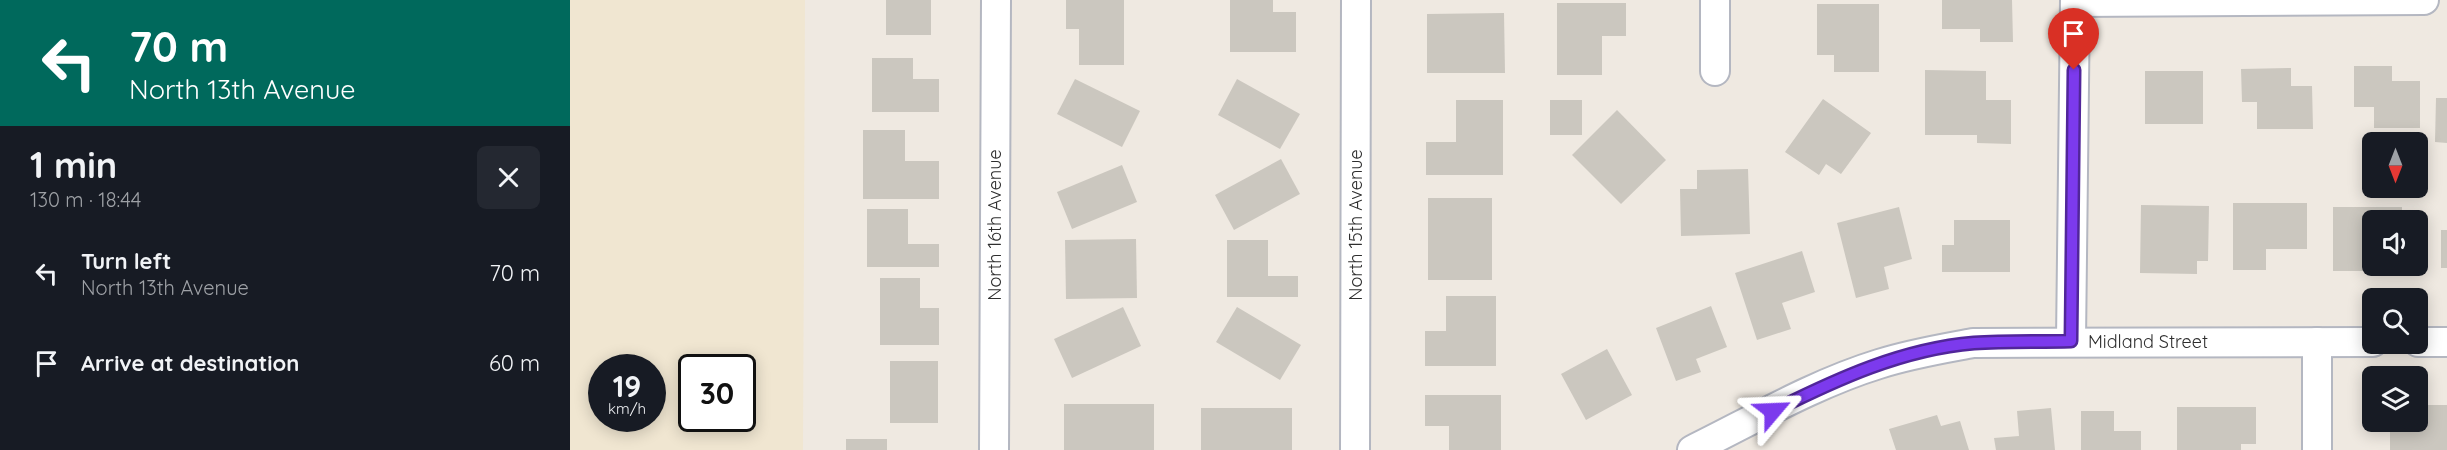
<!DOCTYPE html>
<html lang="en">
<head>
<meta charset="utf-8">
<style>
	:root { --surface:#171b24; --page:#242831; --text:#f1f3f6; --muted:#9ea1a6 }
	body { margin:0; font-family:Quicksand,sans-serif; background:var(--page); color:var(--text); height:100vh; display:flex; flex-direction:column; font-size:22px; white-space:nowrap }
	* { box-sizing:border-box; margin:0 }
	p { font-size:20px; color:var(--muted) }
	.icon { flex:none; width:33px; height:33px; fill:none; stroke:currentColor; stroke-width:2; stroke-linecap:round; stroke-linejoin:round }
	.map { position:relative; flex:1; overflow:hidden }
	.panel { display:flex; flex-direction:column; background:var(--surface); width:570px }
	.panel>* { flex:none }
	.guide { background:#00695c; color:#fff; overflow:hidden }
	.needle { width:39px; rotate:180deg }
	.buttons { position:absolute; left:1792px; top:132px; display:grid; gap:12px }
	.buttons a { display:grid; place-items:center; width:66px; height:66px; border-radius:9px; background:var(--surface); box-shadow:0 3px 15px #0003; font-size:30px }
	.speed { position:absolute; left:18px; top:354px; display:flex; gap:12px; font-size:30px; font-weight:700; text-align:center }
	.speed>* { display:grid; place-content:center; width:78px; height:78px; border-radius:50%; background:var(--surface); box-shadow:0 3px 15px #0003; line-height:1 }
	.speed small { font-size:15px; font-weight:400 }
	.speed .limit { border:3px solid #111; border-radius:9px; background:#fff; color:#111 }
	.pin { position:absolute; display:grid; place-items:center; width:51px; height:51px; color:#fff; margin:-62px -26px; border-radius:50% 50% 50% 0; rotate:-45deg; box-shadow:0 0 6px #0007 }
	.pin .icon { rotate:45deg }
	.me { position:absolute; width:66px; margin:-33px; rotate:64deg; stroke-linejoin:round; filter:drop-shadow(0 0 4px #0008) }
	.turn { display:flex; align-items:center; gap:21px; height:126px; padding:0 30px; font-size:27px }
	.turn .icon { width:78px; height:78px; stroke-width:2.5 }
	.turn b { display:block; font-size:42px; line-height:51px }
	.round { display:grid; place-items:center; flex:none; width:63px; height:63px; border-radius:9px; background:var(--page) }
	.headline { display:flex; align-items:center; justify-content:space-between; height:102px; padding:0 30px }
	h1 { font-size:36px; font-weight:800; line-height:45px }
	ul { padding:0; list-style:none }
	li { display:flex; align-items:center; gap:18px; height:90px; padding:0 30px }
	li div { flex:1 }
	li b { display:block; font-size:22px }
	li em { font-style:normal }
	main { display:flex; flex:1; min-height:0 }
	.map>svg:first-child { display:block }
	.education { fill:#f0e6d1; fill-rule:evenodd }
	.building { fill:#cbc7bf }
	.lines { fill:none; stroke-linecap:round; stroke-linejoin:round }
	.minor-casing { stroke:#b4b7c1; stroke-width:32 }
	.minor { stroke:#fff; stroke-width:28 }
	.route-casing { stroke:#51269a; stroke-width:15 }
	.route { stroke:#7c3aed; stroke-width:10 }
	.labels { text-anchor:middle; stroke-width:4.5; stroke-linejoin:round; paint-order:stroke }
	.street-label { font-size:18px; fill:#2e2e2e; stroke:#fff }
</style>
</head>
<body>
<main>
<section class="panel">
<div class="guide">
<div class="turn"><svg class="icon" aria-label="left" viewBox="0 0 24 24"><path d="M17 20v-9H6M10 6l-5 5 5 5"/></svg><div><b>70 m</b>North 13th Avenue</div></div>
</div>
<div class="headline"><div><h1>1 min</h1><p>130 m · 18:44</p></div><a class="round"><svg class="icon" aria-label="close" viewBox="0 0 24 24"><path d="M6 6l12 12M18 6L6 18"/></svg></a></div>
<ul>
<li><svg class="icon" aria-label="left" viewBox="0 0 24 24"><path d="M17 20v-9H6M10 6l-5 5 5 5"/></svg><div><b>Turn left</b><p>North 13th Avenue</p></div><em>70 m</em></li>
<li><svg class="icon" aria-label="arrive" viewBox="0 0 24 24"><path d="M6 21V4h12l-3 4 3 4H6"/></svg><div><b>Arrive at destination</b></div><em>60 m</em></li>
</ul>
</section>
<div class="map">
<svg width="1877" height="450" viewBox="0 0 1877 450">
	<rect width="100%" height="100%" fill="#efe9e1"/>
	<path class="education" d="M0,0H235L233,450H0ZM32,368H82V418H32ZM122,368H172V418H122Z"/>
	<g class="building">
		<rect x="316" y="0" width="45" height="35"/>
		<path d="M496,0H554V65H509V29H496Z"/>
		<path d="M660,0H703V12H726V52H660Z"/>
		<path d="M1372,0H1442L1443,42H1410V29H1372Z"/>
		<path d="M987,3H1056V36H1032V75H987Z"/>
		<path d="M1247,4H1309V72H1264V55H1247Z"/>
		<path d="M934,13L935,73H857V14Z"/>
		<path d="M302,58H343V79H369V112H302Z"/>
		<path d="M1784,66H1822V81H1850V128H1804V107H1784Z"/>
		<path d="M1721,68V86H1742L1743,129H1687V102H1672L1671,69Z"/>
		<path d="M1355,70L1416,71V100H1441V144L1407,143V135H1355Z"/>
		<rect x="1575" y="71" width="58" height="53"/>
		<path d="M505,79L570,111L552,147L487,114Z"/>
		<path d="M667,79L730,114L710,149L648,115Z"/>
		<path d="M1866,98H1877V143L1865,142Z"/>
		<path d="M1253,99L1301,133L1271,174L1256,164L1249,175L1215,152Z"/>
		<path d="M886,100H933V175H856V142H886Z"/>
		<rect x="980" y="100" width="32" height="35"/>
		<path d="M1047,110L1096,160L1051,204L1002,155Z"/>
		<path d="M293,130H335V161H369V199H293Z"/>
		<path d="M711,159L730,194L664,230L645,195Z"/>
		<path d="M552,165L567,202L502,229L487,192Z"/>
		<path d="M1178,169L1180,234L1111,236L1110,189H1127V170Z"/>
		<rect x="858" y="198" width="64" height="82"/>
		<path d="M1663,203H1737V249H1696V270H1663Z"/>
		<path d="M1571,205L1639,206L1638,261H1627V274L1570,273Z"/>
		<path d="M1329,207L1342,259L1314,267L1319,289L1286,298L1267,223Z"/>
		<path d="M1763,207H1832V220H1803V266H1832V271H1763Z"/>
		<path d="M297,209H338V244H369V267H297Z"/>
		<path d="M1384,220H1440V272H1372V245H1384Z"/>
		<rect x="1871" y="230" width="6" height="38"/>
		<path d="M566,239L567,298L496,299L495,240Z"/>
		<path d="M657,240H698V276H728V297H657Z"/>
		<path d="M1232,251L1245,292L1212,303L1221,329L1187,340L1165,273Z"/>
		<path d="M310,278H350V308H369V345H310Z"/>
		<path d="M876,296H926V366H855V331H876Z"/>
		<path d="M1141,306L1157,347L1126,359L1131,372L1106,381L1086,328Z"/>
		<path d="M553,307L571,346L502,378L484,339Z"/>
		<path d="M667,307L731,345L710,380L646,342Z"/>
		<path d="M1037,349L1062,395L1016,420L991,374Z"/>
		<rect x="320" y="361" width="48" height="62"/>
		<path d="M855,395H931V450H879V426H855Z"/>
		<rect x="494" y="404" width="90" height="46"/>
		<path d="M1848,405H1877V450H1820V422H1848Z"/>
		<path d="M1607,407H1686V444H1671V450H1607Z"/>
		<rect x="631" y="408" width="91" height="42"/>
		<path d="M1481,408L1485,450H1426L1424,438L1449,436L1447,411Z"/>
		<path d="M1511,411H1544V431H1571V450H1511Z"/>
		<path d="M1367,415L1371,426L1390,421L1399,450H1326L1319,429Z"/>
		<rect x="276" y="439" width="41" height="11"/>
	</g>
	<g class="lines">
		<defs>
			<g id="minor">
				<path d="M1145,0V71"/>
				<path d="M1505,2L1854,0"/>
				<path d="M1501,341L1505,0"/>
				<path d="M1848,342H1877"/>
				<path d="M424,450L426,0"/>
				<path d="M785,450L786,0"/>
				<path d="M1122,450C1183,420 1244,384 1309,364C1340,354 1371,349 1403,343L1803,342"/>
				<path d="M1747,450V342"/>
			</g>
		</defs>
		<use href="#minor" class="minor-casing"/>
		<use href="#minor" class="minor"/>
	</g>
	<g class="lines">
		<defs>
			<path id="route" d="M1203,411C1267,379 1332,349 1404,343C1436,341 1469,342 1501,341L1504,70"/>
		</defs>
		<use href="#route" class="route-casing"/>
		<use href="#route" class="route"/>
	</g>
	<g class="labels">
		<g class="street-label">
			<text transform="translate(425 225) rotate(-90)" y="6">North 16th Avenue</text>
			<text transform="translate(786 225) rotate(-90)" y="6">North 15th Avenue</text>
			<text x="1578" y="348">Midland Street</text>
		</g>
	</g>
</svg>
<div class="buttons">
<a><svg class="needle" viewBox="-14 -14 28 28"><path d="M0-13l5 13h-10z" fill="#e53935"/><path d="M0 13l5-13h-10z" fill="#9ea1a6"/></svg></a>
<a><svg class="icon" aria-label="sound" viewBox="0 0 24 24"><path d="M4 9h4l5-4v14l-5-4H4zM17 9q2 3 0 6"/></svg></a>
<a><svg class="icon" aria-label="search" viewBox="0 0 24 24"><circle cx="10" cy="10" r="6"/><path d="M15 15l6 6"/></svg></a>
<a><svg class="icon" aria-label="layers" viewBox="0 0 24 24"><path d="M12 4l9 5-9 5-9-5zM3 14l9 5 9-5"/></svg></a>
</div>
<div class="speed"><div>19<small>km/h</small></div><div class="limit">30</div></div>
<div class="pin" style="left:1504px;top:70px;background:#d93025"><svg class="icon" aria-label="arrive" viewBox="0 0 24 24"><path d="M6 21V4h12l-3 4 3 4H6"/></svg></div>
<svg class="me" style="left:1203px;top:411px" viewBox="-20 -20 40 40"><path d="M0-17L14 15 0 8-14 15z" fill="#7c3aed" stroke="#fff" stroke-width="4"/></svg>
</div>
</main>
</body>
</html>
